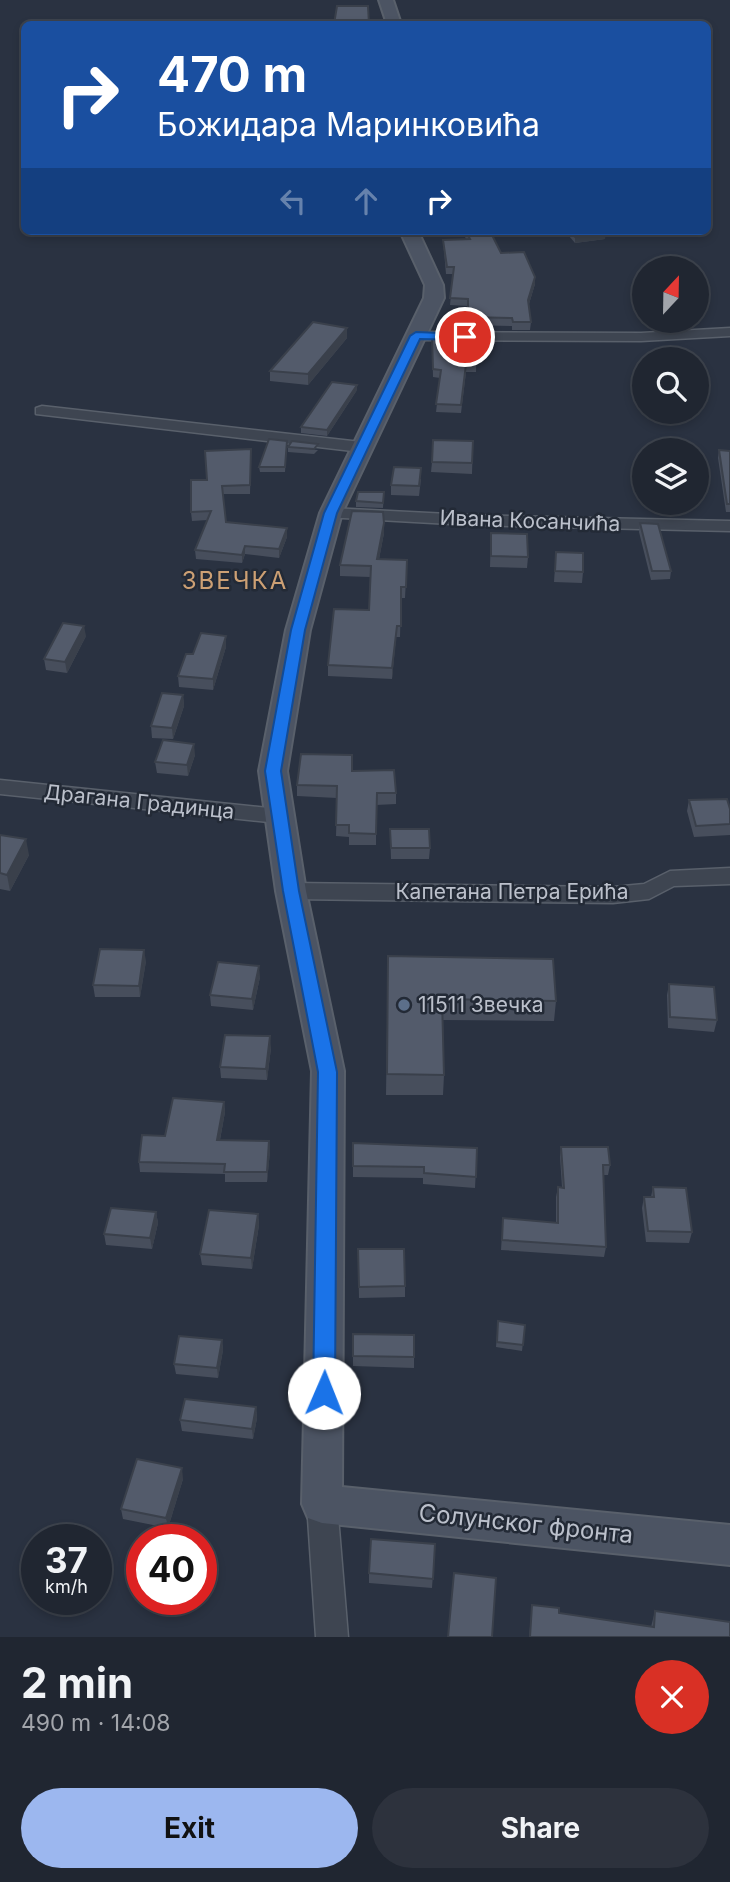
<!DOCTYPE html>
<html lang="en">
<head>
<meta charset="utf-8">
<style>
	:root { --surface:#202631; --page:#2d323d; --text:#f1f3f6; --muted:#a2a5ab; --line:#3d434d; --accent:#9cb7ef }
	body { margin:0; font-family:Inter,sans-serif; background:var(--page); color:var(--text); height:100vh; display:flex; flex-direction:column; font-size:26px; white-space:nowrap }
	* { box-sizing:border-box; margin:0 }
	p { font-size:23px; color:var(--muted) }
	.icon { flex:none; width:38px; height:38px; fill:none; stroke:currentColor; stroke-width:2; stroke-linecap:round; stroke-linejoin:round }
	.map { position:relative; height:1637px; overflow:hidden }
	.panel { display:flex; flex-direction:column; background:var(--surface); flex:1 }
	.panel>* { flex:none }
	.top-card { position:absolute; left:21px; top:21px; width:690px; height:214px; border-radius:10px; box-shadow:0 4px 10px #0003,0 0 0 2px var(--line); background:#1a4fa0; color:#fff; overflow:hidden }
	.needle { width:46px; rotate:22deg }
	.controls { position:absolute; left:632px; top:256px; display:grid; gap:14px }
	.controls a { display:grid; place-items:center; width:77px; height:77px; border-radius:50%; background:var(--surface); box-shadow:0 4px 10px #0003,0 0 0 2px var(--line); font-size:35px }
	.speed { position:absolute; left:21px; top:1524px; display:flex; gap:14px; font-size:35px; font-weight:700; text-align:center }
	.speed>* { display:grid; place-content:center; width:91px; height:91px; border-radius:50%; background:var(--surface); box-shadow:0 4px 10px #0003,0 0 0 2px var(--line); line-height:1 }
	.speed small { font-size:18px; font-weight:400 }
	.speed .limit { border:10px solid #d22; background:#fff; color:#111 }
	.pin { position:absolute; display:grid; place-items:center; width:60px; height:60px; color:#fff; margin:-30px; border:4px solid #fff; border-radius:50%; box-shadow:0 2px 7px #0007 }
	.me { position:absolute; width:77px; margin:-38px; rotate:1deg; stroke-linejoin:round; filter:drop-shadow(0 0 5px #0008) }
	.turn { display:flex; align-items:center; gap:24px; height:147px; padding:0 21px; font-size:32px }
	.turn .icon { width:91px; height:91px; stroke-width:2.5 }
	.turn b { display:block; font-size:49px; line-height:60px }
	.lanes { display:flex; align-items:center; height:66px; padding:0 21px; background:#0003; justify-content:center; gap:35px; direction:ltr }
	.lanes .off { opacity:.35 }
	.round { display:grid; place-items:center; flex:none; width:74px; height:74px; border-radius:37px; background:var(--page) }
	.head { display:flex; align-items:center; justify-content:space-between; height:119px; padding:0 21px }
	h1 { font-size:42px; font-weight:700; line-height:52px }
	.cta { display:flex; gap:14px; margin-top:auto; padding:14px 21px }
	.cta a { flex:1; height:80px; border-radius:42px; background:var(--accent); color:#111; font-size:28px; font-weight:700; line-height:80px; text-align:center }
	.cta a+a { background:var(--page); color:var(--text) }
	.map>svg:first-child { display:block }
	.lines { fill:none; stroke-linecap:round; stroke-linejoin:round }
	.street-casing { stroke:#59606b; stroke-width:3 }
	.secondary-casing { stroke:#59606b; stroke-width:4 }
	.street { fill:#3e4551; fill-rule:evenodd }
	.secondary { fill:#4c5463; fill-rule:evenodd }
	.wall { fill:#474e5c }
	.shaded-wall { fill:#3a404b }
	.building { fill:#535b6b; stroke:#3a404b; stroke-width:2 }
	.route { fill:#1a73e8; stroke:#114b97; stroke-width:2 }
	.service-dot { fill:#5c6f8a; stroke:#232a36; stroke-width:2.5 }
	.labels { text-anchor:middle; stroke-width:5; stroke-linejoin:round; paint-order:stroke }
	.street-label { font-size:21px; fill:#bbc0cb; stroke:#232a36 }
	.poi-label { font-size:21px; fill:#bbc0cb; stroke:#232a36; text-anchor:start }
	.quarter-label { font-size:24px; letter-spacing:2px; fill:#cda074; stroke:#232a36 }
	.near-street-label { font-size:24px; fill:#bbc0cb; stroke:#232a36 }
</style>
</head>
<body>
<div class="map">
<svg width="730" height="1637" viewBox="0 0 730 1637">
	<rect width="100%" height="100%" fill="#2a3241"/>
	<g class="lines">
		<defs>
			<g id="street">
				<path d="M730,328V336L641,341L416,340L409,336L416,332L641,333Z"/>
				<path d="M42,406L361,442L369,447L361,452L36,414V408Z"/>
				<path d="M331,508L468,515L730,521V531L468,525L325,517L322,513Z"/>
				<path d="M0,780L278,809L288,816L278,823L0,794Z"/>
				<path d="M730,868V884L674,886L649,899L613,903L291,899L283,897L280,891L283,885L291,883L613,887L644,884L670,871Z"/>
				<path d="M322,1490L333,1494L337,1504L348,1637H316L307,1504L311,1494Z"/>
			</g>
			<g id="secondary">
				<path d="M379,0H393L401,24H387Z"/>
				<path d="M400,231H418L443,285L444,298L342,513L310,630L287,771L306,891L344,1071L342,1487L730,1525V1565L322,1523L308,1518L302,1504L312,1071L276,891L259,771L286,630L320,513L424,298L425,285Z"/>
			</g>
		</defs>
		<use href="#street" class="street-casing"/>
		<use href="#secondary" class="secondary-casing"/>
		<use href="#street" class="street"/>
		<use href="#secondary" class="secondary"/>
	</g>
	<g class="wall">
		<path d="M462,231H490L501,253L535,284L529,304L531,322L530,330H512V326L468,325L467,306L450,305L453,274H446L443,240L466,239Z"/>
		<path d="M560,231H604L605,239L575,243L569,236H564Z"/>
		<path d="M347,328V338L308,385L270,381V371Z"/>
		<path d="M432,336H477L476,372H466L461,413L436,412L440,378L433,377Z"/>
		<path d="M357,390L327,436L301,433V427Z"/>
		<path d="M287,441L285,472H260L259,467Z"/>
		<path d="M473,441L472,474L431,472L432,462Z"/>
		<path d="M288,447L318,450L314,454L288,452Z"/>
		<path d="M719,450L730,451V512H726L718,458Z"/>
		<path d="M251,457L250,494H223L226,522L287,528V537L279,558L245,554L242,563L196,559L195,550L208,520L192,521L191,512Z"/>
		<path d="M421,479L419,496L391,495V485Z"/>
		<path d="M384,492L383,508L356,507V501Z"/>
		<path d="M640,523L671,571L670,579L651,580L639,532Z"/>
		<path d="M384,533L379,559L407,560L405,598H401L400,637H396L392,679L328,676V665L369,610L370,577L340,576V565Z"/>
		<path d="M491,533L528,557L527,568L490,567Z"/>
		<path d="M556,552L583,572L582,583L554,582Z"/>
		<path d="M86,636L67,673L46,670L44,659Z"/>
		<path d="M226,647L213,690L179,687L178,676L193,654Z"/>
		<path d="M183,695L184,706L173,739L152,738L151,726Z"/>
		<path d="M195,755L188,776L157,773L155,762Z"/>
		<path d="M353,771L396,793V804L376,805V845H349V837L336,836L337,798L297,796V785Z"/>
		<path d="M689,800L730,809V835L694,837L687,811Z"/>
		<path d="M390,829L430,848L429,859H391Z"/>
		<path d="M0,835L29,855L10,891L0,889Z"/>
		<path d="M388,956L556,1001L554,1021L443,1020L444,1075L443,1095H386Z"/>
		<path d="M146,961L140,997H95L93,985Z"/>
		<path d="M260,977L253,1010L211,1006L210,995Z"/>
		<path d="M669,984L717,1020L714,1032L668,1028L667,995Z"/>
		<path d="M271,1048L267,1080L221,1078L220,1067Z"/>
		<path d="M224,1102L225,1112L220,1140L269,1141L270,1151L267,1182H225V1174L140,1172L139,1162L165,1136Z"/>
		<path d="M353,1143L477,1148L475,1188L423,1184V1178L353,1177Z"/>
		<path d="M561,1147L610,1165L608,1175H603L606,1247L604,1257L501,1250L503,1218L556,1223V1197L558,1187H562L560,1157Z"/>
		<path d="M653,1187L692,1232L689,1243L646,1242L642,1208L644,1197H651Z"/>
		<path d="M156,1212L158,1223L152,1249L106,1245L104,1234Z"/>
		<path d="M258,1214L259,1225L252,1269L202,1265L200,1254Z"/>
		<path d="M358,1249L405,1286V1297L359,1298Z"/>
		<path d="M498,1321L525,1325L522,1351L496,1347Z"/>
		<path d="M353,1334L414,1335V1368L353,1366Z"/>
		<path d="M222,1340L223,1350L218,1378L176,1374L174,1364Z"/>
		<path d="M256,1407L257,1418L253,1439L182,1431L180,1420Z"/>
		<path d="M183,1479L168,1528L123,1519L121,1509Z"/>
		<path d="M435,1544L432,1588L369,1583V1573Z"/>
		<path d="M532,1605L559,1613L651,1627L655,1611L730,1637H529Z"/>
	</g>
	<g class="shaded-wall">
		<rect x="564" y="231" width="5" height="5"/>
		<path d="M606,233L605,239L575,243V237Z"/>
		<path d="M535,277V284L528,307V300Z"/>
		<path d="M347,328V338L308,385V374Z"/>
		<path d="M357,385V390L327,436V430Z"/>
		<path d="M384,523V533L377,570V559Z"/>
		<path d="M287,528V537L279,558V549Z"/>
		<path d="M245,546V554L242,563V555Z"/>
		<path d="M84,626L86,636L67,673L65,662Z"/>
		<path d="M397,626L396,637L392,679V668Z"/>
		<path d="M226,636V647L213,690V679Z"/>
		<path d="M183,695L184,706L173,739L172,728Z"/>
		<path d="M194,744L195,755L188,776L187,765Z"/>
		<path d="M26,839L29,855L10,891L7,875Z"/>
		<path d="M144,950L146,961L140,997L139,986Z"/>
		<path d="M259,966L260,977L253,1010L252,999Z"/>
		<path d="M270,1036L271,1048L267,1080L266,1069Z"/>
		<path d="M224,1102L225,1112L218,1150L217,1140Z"/>
		<path d="M269,1141L270,1151L267,1182V1172Z"/>
		<path d="M156,1212L158,1223L152,1249L150,1238Z"/>
		<path d="M258,1214L259,1225L252,1269L251,1258Z"/>
		<path d="M222,1340L223,1350L218,1378L217,1368Z"/>
		<path d="M256,1407L257,1418L253,1439L252,1429Z"/>
		<path d="M182,1468L183,1479L168,1528L166,1518Z"/>
	</g>
	<g class="building">
		<path d="M337,6H368L369,24H334Z"/>
		<path d="M466,231H490L501,253L524,252L535,277L528,300L531,322H513L512,318L468,317V299L450,298L454,267H447L443,240L470,239Z"/>
		<path d="M570,231H604L606,233L575,237Z"/>
		<path d="M313,322L347,328L308,374L270,371Z"/>
		<path d="M432,336H477V364H466L461,405L436,404L441,370L433,369Z"/>
		<path d="M332,382L357,385L327,430L301,427Z"/>
		<path d="M269,439L287,441L285,467H259Z"/>
		<path d="M433,440L473,441L472,463L432,462Z"/>
		<path d="M292,441L318,444L314,449L288,447Z"/>
		<path d="M251,449L250,485L222,486L226,522L287,528L279,549L245,546L242,555L195,550L211,511L191,512V480H207L205,451Z"/>
		<path d="M719,450L730,451V504H727Z"/>
		<path d="M394,467L421,468L419,486L391,485Z"/>
		<path d="M358,492H384L383,503L356,501Z"/>
		<path d="M352,511L383,512L384,523L377,559L407,560L406,587H401V626H397L392,668L328,665L334,609L369,610L371,566L340,565Z"/>
		<path d="M640,523L658,524L671,571H652Z"/>
		<path d="M491,533L527,534L528,557L491,556Z"/>
		<path d="M556,552L583,553V572L555,571Z"/>
		<path d="M63,623L84,626L65,662L44,659Z"/>
		<path d="M201,633L226,636L213,679L178,676L186,654H193Z"/>
		<path d="M162,693L183,695L172,728L151,726Z"/>
		<path d="M163,740L194,744L187,765L155,762Z"/>
		<path d="M301,754L352,755V771L394,770L396,793H377L376,834L349,833V825H336L337,786L297,785Z"/>
		<path d="M727,799L730,809V824L696,826L689,800Z"/>
		<path d="M390,829H429L430,848H391Z"/>
		<path d="M0,835L26,839L7,875L0,873Z"/>
		<path d="M100,949L144,950L139,986L93,985Z"/>
		<path d="M388,956L553,959L556,1001L442,999L444,1075L387,1074Z"/>
		<path d="M218,962L259,966L252,999L210,995Z"/>
		<path d="M669,984L714,987L717,1020L670,1017Z"/>
		<path d="M225,1035L270,1036L266,1069L220,1067Z"/>
		<path d="M173,1098L224,1102L217,1140L269,1141L267,1172H224L225,1164L139,1162L142,1135L165,1136Z"/>
		<path d="M353,1143L477,1148L476,1177L424,1173V1167L353,1166Z"/>
		<path d="M561,1147H608L610,1165H603L606,1247L502,1240L503,1218L558,1223V1187L564,1188Z"/>
		<path d="M653,1187L686,1188L692,1232L648,1231L644,1197H654Z"/>
		<path d="M111,1208L156,1212L150,1238L104,1234Z"/>
		<path d="M209,1210L258,1214L251,1258L200,1254Z"/>
		<path d="M358,1249H404L405,1286L359,1287Z"/>
		<path d="M498,1321L525,1325L523,1345L497,1342Z"/>
		<path d="M353,1334L414,1335V1357L353,1356Z"/>
		<path d="M179,1336L222,1340L217,1368L174,1364Z"/>
		<path d="M185,1399L256,1407L252,1429L180,1420Z"/>
		<path d="M137,1459L182,1468L166,1518L121,1509Z"/>
		<path d="M371,1539L435,1544L433,1579L369,1573Z"/>
		<path d="M454,1573L496,1578L492,1637H448Z"/>
		<path d="M532,1605L559,1608V1613L654,1627L655,1611L730,1622V1637H530Z"/>
	</g>
	<path class="route" d="M416,332L465,334L471,337L465,340L420,339L337,513L305,630L281,771L299,891L337,1072L335,1393L331,1400L324,1403L316,1400L313,1393L318,1072L283,891L265,771L291,630L324,513L410,336Z"/>
	<circle class="service-dot" cx="404" cy="1005" r="7"/>
	<g class="labels">
		<g class="street-label">
			<text transform="translate(530 521) rotate(2)" y="7">Ивана Косанчића</text>
			<text transform="translate(139 802) rotate(6)" y="7">Драгана Градинца</text>
			<text x="512" y="899">Капетана Петра Ерића</text>
		</g>
		<g class="poi-label">
			<text x="418" y="1012">11511 Звечка</text>
		</g>
		<g class="quarter-label">
			<text x="235" y="589">ЗВЕЧКА</text>
		</g>
		<g class="near-street-label">
			<text transform="translate(526 1524) rotate(6)" y="8">Солунског фронта</text>
		</g>
	</g>
</svg>
<div class="controls">
<a><svg class="needle" viewBox="-14 -14 28 28"><path d="M0-13l5 13h-10z" fill="#e53935"/><path d="M0 13l5-13h-10z" fill="#a2a5ab"/></svg></a>
<a><svg class="icon" aria-label="search" viewBox="0 0 24 24"><circle cx="10" cy="10" r="6"/><path d="M15 15l6 6"/></svg></a>
<a><svg class="icon" aria-label="layers" viewBox="0 0 24 24"><path d="M12 4l9 5-9 5-9-5zM3 14l9 5 9-5"/></svg></a>
</div>
<div class="speed"><div>37<small>km/h</small></div><div class="limit">40</div></div>
<div class="pin" style="left:465px;top:337px;background:#d93025"><svg class="icon" aria-label="arrive" viewBox="0 0 24 24"><path d="M6 21V4h12l-3 4 3 4H6"/></svg></div>
<svg class="me" style="left:324px;top:1393px" viewBox="-20 -20 40 40"><circle r="19" fill="#fff"/><path d="M0-13L10 11 0 6-10 11z" fill="#1a73e8"/></svg>
<div class="top-card">
<div class="turn"><svg class="icon" aria-label="right" viewBox="0 0 24 24"><path d="M7 20v-9h11M14 6l5 5-5 5"/></svg><div><b>470 m</b>Божидара Маринковића</div></div>
<div class="lanes"><svg class="icon off" aria-label="left" viewBox="0 0 24 24"><path d="M17 20v-9H6M10 6l-5 5 5 5"/></svg><svg class="icon off" aria-label="ahead" viewBox="0 0 24 24"><path d="M12 20V5M6 11l6-6 6 6"/></svg><svg class="icon" aria-label="right" viewBox="0 0 24 24"><path d="M7 20v-9h11M14 6l5 5-5 5"/></svg></div>
</div>
</div>
<section class="panel">
<div class="head"><div><h1>2 min</h1><p>490 m · 14:08</p></div><a class="round" style="background:#d93025;color:#fff"><svg class="icon" aria-label="close" viewBox="0 0 24 24"><path d="M6 6l12 12M18 6L6 18"/></svg></a></div>
<div class="cta"><a>Exit</a><a>Share</a></div>
</section>
</body>
</html>
